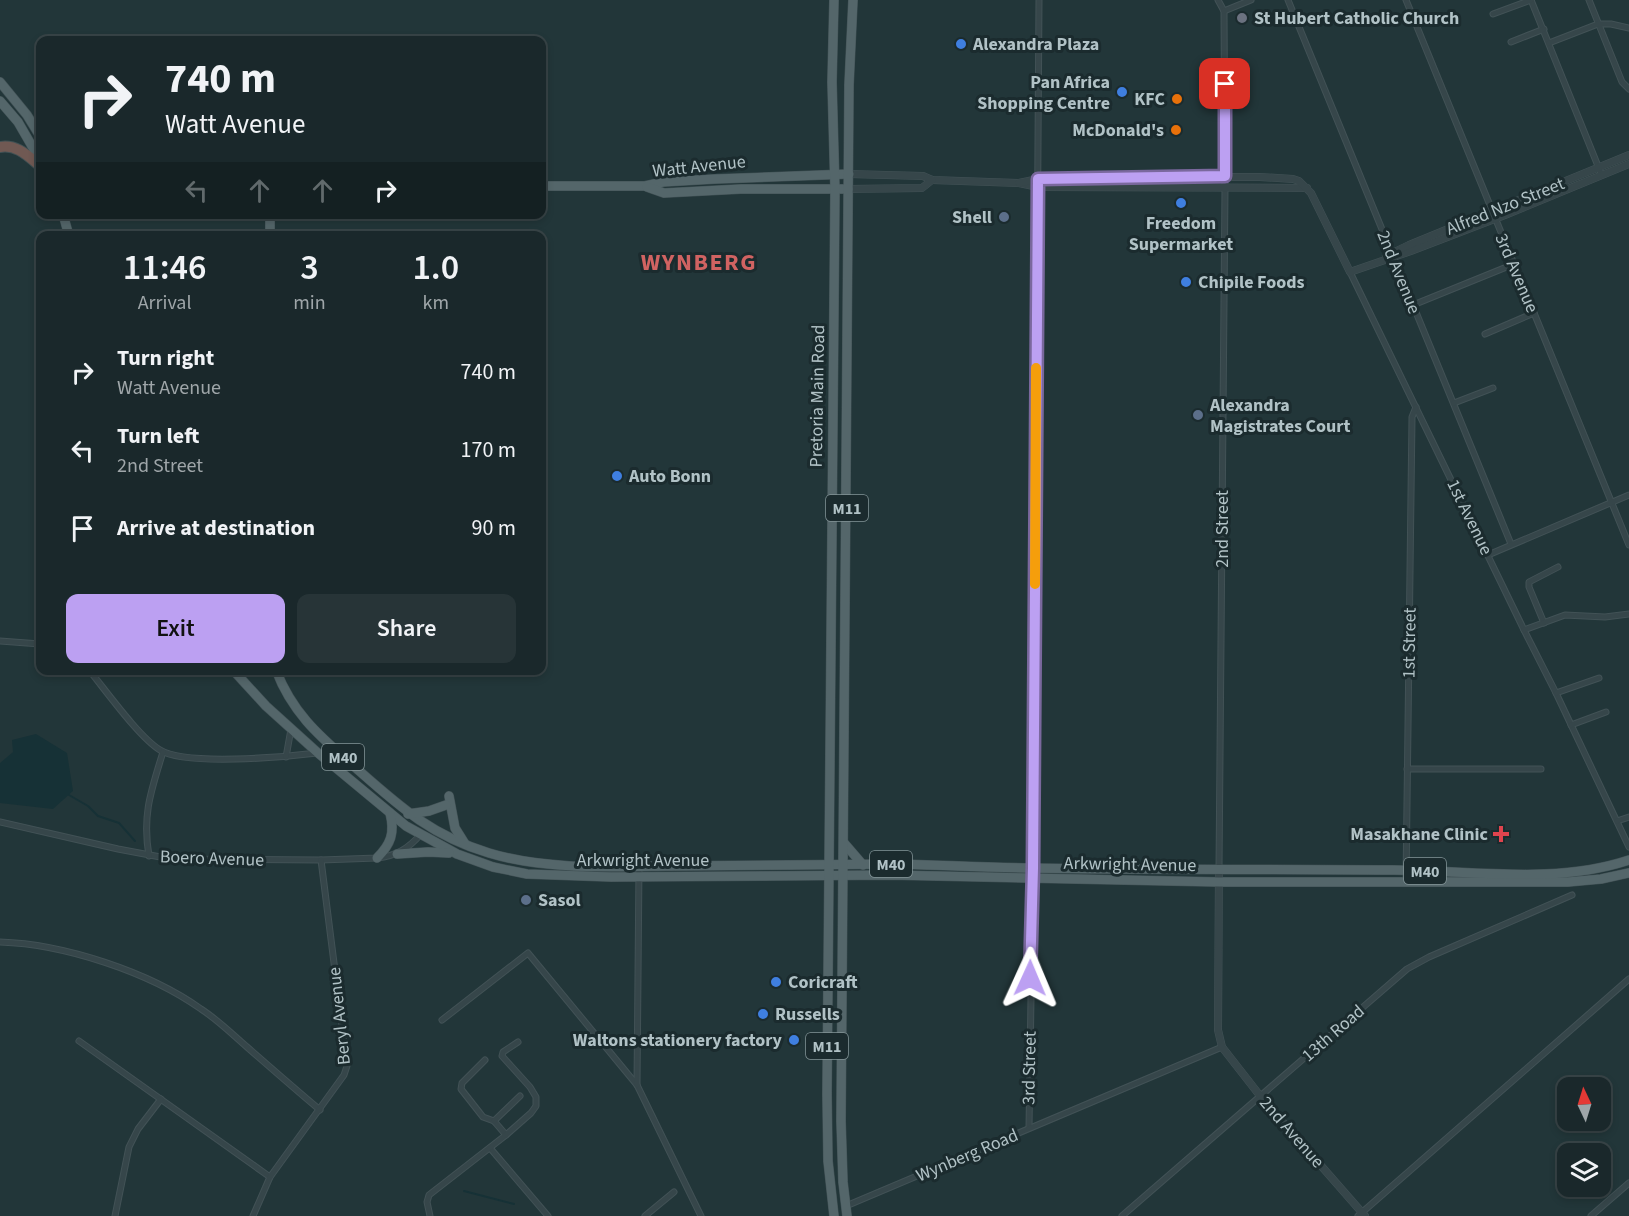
<!DOCTYPE html>
<html lang="en">
<head>
<meta charset="utf-8">
<style>
	:root { --surface:#1a282b; --page:#273437; --text:#f1f3f6; --muted:#9fa6a9; --line:#384447; --accent:#bca0f2 }
	body { margin:0; font-family:"Source Sans 3",sans-serif; background:var(--page); color:var(--text); height:100vh; display:flex; flex-direction:column; font-size:22px; white-space:nowrap }
	* { box-sizing:border-box; margin:0 }
	p { font-size:20px; color:var(--muted) }
	.icon { flex:none; width:33px; height:33px; fill:none; stroke:currentColor; stroke-width:2; stroke-linecap:round; stroke-linejoin:round }
	.map { position:relative; flex:1; overflow:hidden }
	.panel { position:absolute; left:36px; top:231px; width:510px; height:444px; display:flex; flex-direction:column; background:var(--surface); border-radius:12px; box-shadow:0 3px 9px #0003,0 0 0 2px var(--line) }
	.panel>* { flex:none }
	.hud { position:absolute; left:36px; top:36px; width:510px; height:183px; border-radius:12px; box-shadow:0 3px 9px #0003,0 0 0 2px var(--line); background:#1a282b; color:var(--text); overflow:hidden }
	.needle { width:39px; rotate:356deg }
	.tools { position:absolute; left:1557px; top:1077px; display:grid; gap:12px }
	.tools a { display:grid; place-items:center; width:54px; height:54px; border-radius:12px; background:var(--surface); box-shadow:0 3px 9px #0003,0 0 0 2px var(--line); font-size:30px }
	.pin { position:absolute; display:grid; place-items:center; width:51px; height:51px; color:#fff; margin:-26px; border-radius:12px; box-shadow:0 3px 9px #0006 }
	.me { position:absolute; width:66px; margin:-33px; rotate:1deg; stroke-linejoin:round; filter:drop-shadow(0 0 4px #0008) }
	.turn { display:flex; align-items:center; gap:21px; height:126px; padding:0 30px; font-size:27px }
	.turn .icon { width:78px; height:78px; stroke-width:2.5 }
	.turn b { display:block; font-size:42px; line-height:51px }
	.lanes { display:flex; align-items:center; height:57px; padding:0 30px; background:#0003; justify-content:center; gap:30px; direction:ltr }
	.lanes .off { opacity:.35 }
	.eta { display:flex; justify-content:space-evenly; align-items:center; height:102px; text-align:center }
	.eta b { font-size:36px; font-weight:600; line-height:42px }
	.button { display:flex; gap:12px; margin-top:auto; padding:12px 30px }
	.button a { flex:1; height:69px; border-radius:12px; background:var(--accent); color:#111; font-size:24px; font-weight:600; line-height:69px; text-align:center }
	.button a+a { background:var(--page); color:var(--text) }
	ul { padding:0; list-style:none }
	li { display:flex; align-items:center; gap:18px; height:78px; padding:0 30px }
	li div { flex:1 }
	li b { display:block; font-size:22px }
	li em { font-style:normal }
	.map>svg:first-child { display:block }
	.water { fill:#163136 }
	.lines { fill:none; stroke-linecap:round; stroke-linejoin:round }
	.stream { stroke:#163136; stroke-width:2 }
	.minor-casing { stroke:#425256; stroke-width:7 }
	.tertiary-casing { stroke:#425256; stroke-width:8 }
	.primary-casing { stroke:#425256; stroke-width:10 }
	.motorway-casing { stroke:#415154; stroke-width:12 }
	.minor { stroke:#36464a; stroke-width:5 }
	.tertiary { stroke:#36464a; stroke-width:7 }
	.primary { stroke:#54666a; stroke-width:9 }
	.motorway { stroke:#705953; stroke-width:10 }
	.route-casing { stroke:#7a689d; stroke-width:15 }
	.route { stroke:#bca0f2; stroke-width:10 }
	.slow { stroke:#f59e0b; stroke-width:10 }
	.worship-dot { fill:#6b7280; stroke:#1b2b2e; stroke-width:2 }
	.shop-dot { fill:#3f7fe0; stroke:#1b2b2e; stroke-width:2 }
	.food-dot { fill:#e8710a; stroke:#1b2b2e; stroke-width:2 }
	.service-dot { fill:#5c6f8a; stroke:#1b2b2e; stroke-width:2 }
	.health-dot { fill:#e0444e; stroke:#1b2b2e; stroke-width:2 }
	.labels { text-anchor:middle; stroke-width:6; stroke-linejoin:round; paint-order:stroke }
	.shield { fill:#1b2b2e; stroke:#849598; stroke-width:1.5 }
	.shield-label { font-size:16px; font-weight:bold; fill:#b1c2c6 }
	.poi-label { font-size:18px; font-weight:bold; fill:#b1c2c6; stroke:#1b2b2e; text-anchor:start }
	.street-label { font-size:18px; fill:#b1c2c6; stroke:#1b2b2e }
	.district-label { font-size:24px; font-weight:bold; letter-spacing:1.5px; fill:#d06362; stroke:#1b2b2e }
</style>
</head>
<body>
<div class="map">
<svg width="1629" height="1216" viewBox="0 0 1629 1216">
	<rect width="100%" height="100%" fill="#223639"/>
	<path class="water" d="M36,734L67,753L73,791L53,809L0,803V763L13,752L12,740Z"/>
	<g class="lines">
		<g class="stream">
			<path d="M69,795L88,806L98,816L119,823L135,841"/>
			<path d="M464,1191L514,1204"/>
		</g>
		<defs>
			<g id="minor">
				<path d="M1218,0L1224,11L1225,188L1219,869"/>
				<path d="M1288,0L1511,544"/>
				<path d="M1406,0L1629,545"/>
				<path d="M1531,0L1600,171"/>
				<path d="M1589,0L1622,82L1629,89"/>
				<path d="M1224,11L1251,0"/>
				<path d="M1493,14L1531,0"/>
				<path d="M1511,42L1544,29"/>
				<path d="M1549,43L1598,24H1611L1629,28"/>
				<path d="M1350,272L1524,630L1556,693L1629,847"/>
				<path d="M1413,305L1514,264"/>
				<path d="M1485,334L1534,313"/>
				<path d="M1454,403L1493,388"/>
				<path d="M1488,555L1629,495"/>
				<path d="M1544,623L1529,587V582L1558,567"/>
				<path d="M1524,630L1565,615L1605,617L1629,614"/>
				<path d="M0,641L40,644"/>
				<path d="M89,670C107,692 139,737 160,750C185,766 285,757 317,753"/>
				<path d="M1556,693L1599,678"/>
				<path d="M1571,725L1606,712"/>
				<path d="M286,757L291,729"/>
				<path d="M1407,769H1541"/>
				<path d="M1617,821L1629,817"/>
				<path d="M0,822L118,849L171,859L321,860L377,858C396,856 408,849 421,834"/>
				<path d="M149,856C142,815 151,791 163,752"/>
				<path d="M1406,881L1412,417L1416,407"/>
				<path d="M0,942C64,944 149,972 201,1009C218,1020 232,1034 247,1047C271,1068 295,1089 320,1110"/>
				<path d="M442,1020L528,953L637,1085L701,1216"/>
				<path d="M79,1041L270,1177"/>
				<path d="M485,1060L462,1083L461,1089L483,1117L494,1121L506,1135"/>
				<path d="M637,1085L639,866"/>
				<path d="M494,1121L520,1096"/>
				<path d="M1029,1128L1033,868L1039,0"/>
				<path d="M490,1148L548,1216"/>
				<path d="M846,1206L1222,1047"/>
				<path d="M115,1216L129,1147L138,1129L161,1099"/>
				<path d="M253,1216L270,1177L344,1075L347,1066L321,860"/>
				<path d="M430,1216L427,1202L429,1195L506,1135L531,1113L536,1106V1097L530,1087L502,1056L503,1052L518,1042"/>
				<path d="M645,1216L674,1192"/>
				<path d="M1122,1216L1407,969L1429,957L1572,895"/>
				<path d="M1358,1216L1629,979"/>
				<path d="M1591,1216L1629,1183"/>
			</g>
			<g id="tertiary">
				<path d="M849,174L923,176L932,180L1019,183L1038,187L1307,188"/>
				<path d="M1019,183L1038,179L1149,177H1260L1293,179L1299,181L1311,193L1350,272L1411,251L1505,215L1629,164"/>
				<path d="M848,189L922,188L932,180"/>
				<path d="M1386,256L1409,245L1629,155"/>
				<path d="M1219,869L1218,1030L1222,1047L1261,1097L1365,1216"/>
			</g>
			<g id="primary">
				<path d="M0,82L27,115L40,136"/>
				<path d="M0,101L18,122L40,160"/>
				<path d="M542,186H645L663,182L715,179L849,174"/>
				<path d="M647,187L664,193L741,189H848"/>
				<path d="M63,214L69,236"/>
				<path d="M270,236V214"/>
				<path d="M233,670L266,706L318,753L406,826L457,854L493,867L527,874L611,877L891,875L1219,882H1568L1601,879L1629,873"/>
				<path d="M276,670C293,715 322,738 357,769C400,807 432,836 489,853C545,870 609,867 667,866C744,866 821,864 897,864C943,865 988,868 1034,868C1154,870 1274,869 1393,870C1471,870 1554,885 1629,860"/>
				<path d="M449,796L455,828L465,844"/>
				<path d="M408,814L429,811L446,805"/>
				<path d="M844,843L863,865"/>
				<path d="M397,854L428,852L449,853"/>
				<path d="M377,858C391,844 395,833 390,813"/>
				<path d="M834,1216L828,1161L827,1094L835,190L832,82L834,0"/>
				<path d="M847,1216L843,1182L841,1121L849,85L853,0"/>
			</g>
			<path id="motorway" d="M0,147C17,144 28,156 40,166"/>
		</defs>
		<use href="#minor" class="minor-casing"/>
		<use href="#tertiary" class="tertiary-casing"/>
		<use href="#primary" class="primary-casing"/>
		<use href="#motorway" class="motorway-casing"/>
		<use href="#minor" class="minor"/>
		<use href="#tertiary" class="tertiary"/>
		<use href="#primary" class="primary"/>
		<use href="#motorway" class="motorway"/>
	</g>
	<g class="lines">
		<defs>
			<path id="route" d="M1030,978L1033,868L1038,179L1225,176V84"/>
		</defs>
		<use href="#route" class="route-casing"/>
		<use href="#route" class="route"/>
		<path class="slow" d="M1035,584L1036,368"/>
	</g>
	<circle class="worship-dot" cx="1242" cy="18" r="6"/>
	<g class="shop-dot">
		<circle cx="961" cy="44" r="6"/>
		<circle cx="1122" cy="92" r="6"/>
		<circle cx="1181" cy="203" r="6"/>
		<circle cx="1186" cy="282" r="6"/>
		<circle cx="617" cy="476" r="6"/>
		<circle cx="776" cy="982" r="6"/>
		<circle cx="763" cy="1014" r="6"/>
		<circle cx="794" cy="1040" r="6"/>
	</g>
	<g class="food-dot">
		<circle cx="1177" cy="99" r="6"/>
		<circle cx="1176" cy="130" r="6"/>
	</g>
	<g class="service-dot">
		<circle cx="1004" cy="217" r="6"/>
		<circle cx="1198" cy="415" r="6"/>
		<circle cx="526" cy="900" r="6"/>
	</g>
	<path class="health-dot" d="M1498 825h6v6h6v6h-6v6h-6v-6h-6v-6h6z"/>
	<g class="labels">
		<g class="shield">
			<rect x="826" y="495" width="42" height="26" rx="4.5"/>
			<rect x="322" y="744" width="42" height="26" rx="4.5"/>
			<rect x="870" y="851" width="42" height="26" rx="4.5"/>
			<rect x="1404" y="858" width="42" height="26" rx="4.5"/>
			<rect x="806" y="1033" width="42" height="26" rx="4.5"/>
		</g>
		<g class="shield-label">
			<text x="847" y="514">M11</text>
			<text x="343" y="763">M40</text>
			<text x="891" y="870">M40</text>
			<text x="1425" y="877">M40</text>
			<text x="827" y="1052">M11</text>
		</g>
		<g class="poi-label">
			<text x="1254" y="24">St Hubert Catholic Church</text>
			<text x="973" y="50">Alexandra Plaza</text>
			<text x="1110" y="88" text-anchor="end">Pan Africa<tspan x="1110" dy="21">Shopping Centre</tspan></text>
			<text x="1165" y="105" text-anchor="end">KFC</text>
			<text x="1164" y="136" text-anchor="end">McDonald's</text>
			<text x="992" y="223" text-anchor="end">Shell</text>
			<text x="1181" y="229" text-anchor="middle">Freedom<tspan x="1181" dy="21">Supermarket</tspan></text>
			<text x="1198" y="288">Chipile Foods</text>
			<text x="1210" y="411">Alexandra<tspan x="1210" dy="21">Magistrates Court</tspan></text>
			<text x="629" y="482">Auto Bonn</text>
			<text x="1488" y="840" text-anchor="end">Masakhane Clinic</text>
			<text x="538" y="906">Sasol</text>
			<text x="788" y="988">Coricraft</text>
			<text x="775" y="1020">Russells</text>
			<text x="782" y="1046" text-anchor="end">Waltons stationery factory</text>
		</g>
		<g class="street-label">
			<text transform="translate(699 166) rotate(-6)" y="6">Watt Avenue</text>
			<text transform="translate(1505 206) rotate(-22)" y="6">Alfred Nzo Street</text>
			<text transform="translate(1399 272) rotate(68)" y="6">2nd Avenue</text>
			<text transform="translate(1517 273) rotate(67)" y="6">3rd Avenue</text>
			<text transform="translate(817 396) rotate(-89)" y="6">Pretoria Main Road</text>
			<text transform="translate(1470 517) rotate(64)" y="6">1st Avenue</text>
			<text transform="translate(1222 529) rotate(-90)" y="6">2nd Street</text>
			<text transform="translate(1409 643) rotate(-89)" y="6">1st Street</text>
			<text transform="translate(212 858) rotate(2)" y="6">Boero Avenue</text>
			<text x="643" y="866">Arkwright Avenue</text>
			<text transform="translate(1130 864) rotate(1)" y="6">Arkwright Avenue</text>
			<text transform="translate(339 1016) rotate(-96)" y="6">Beryl Avenue</text>
			<text transform="translate(1333 1033) rotate(-41)" y="6">13th Road</text>
			<text transform="translate(1029 1068) rotate(-89)" y="6">3rd Street</text>
			<text transform="translate(1292 1132) rotate(49)" y="6">2nd Avenue</text>
			<text transform="translate(967 1155) rotate(-23)" y="6">Wynberg Road</text>
		</g>
		<g class="district-label">
			<text x="699" y="270">WYNBERG</text>
		</g>
	</g>
</svg>
<div class="tools">
<a><svg class="needle" viewBox="-14 -14 28 28"><path d="M0-13l5 13h-10z" fill="#e53935"/><path d="M0 13l5-13h-10z" fill="#9fa6a9"/></svg></a>
<a><svg class="icon" aria-label="layers" viewBox="0 0 24 24"><path d="M12 4l9 5-9 5-9-5zM3 14l9 5 9-5"/></svg></a>
</div>
<div class="pin" style="left:1225px;top:84px;background:#d93025"><svg class="icon" aria-label="arrive" viewBox="0 0 24 24"><path d="M6 21V4h12l-3 4 3 4H6"/></svg></div>
<svg class="me" style="left:1030px;top:978px" viewBox="-20 -20 40 40"><path d="M0-17L14 15 0 8-14 15z" fill="#bca0f2" stroke="#fff" stroke-width="4"/></svg>
<div class="hud">
<div class="turn"><svg class="icon" aria-label="right" viewBox="0 0 24 24"><path d="M7 20v-9h11M14 6l5 5-5 5"/></svg><div><b>740 m</b>Watt Avenue</div></div>
<div class="lanes"><svg class="icon off" aria-label="left" viewBox="0 0 24 24"><path d="M17 20v-9H6M10 6l-5 5 5 5"/></svg><svg class="icon off" aria-label="ahead" viewBox="0 0 24 24"><path d="M12 20V5M6 11l6-6 6 6"/></svg><svg class="icon off" aria-label="ahead" viewBox="0 0 24 24"><path d="M12 20V5M6 11l6-6 6 6"/></svg><svg class="icon" aria-label="right" viewBox="0 0 24 24"><path d="M7 20v-9h11M14 6l5 5-5 5"/></svg></div>
</div>
<section class="panel">
<div class="eta">
<div><b>11:46</b><p>Arrival</p></div>
<div><b>3</b><p>min</p></div>
<div><b>1.0</b><p>km</p></div>
</div>
<ul>
<li><svg class="icon" aria-label="right" viewBox="0 0 24 24"><path d="M7 20v-9h11M14 6l5 5-5 5"/></svg><div><b>Turn right</b><p>Watt Avenue</p></div><em>740 m</em></li>
<li><svg class="icon" aria-label="left" viewBox="0 0 24 24"><path d="M17 20v-9H6M10 6l-5 5 5 5"/></svg><div><b>Turn left</b><p>2nd Street</p></div><em>170 m</em></li>
<li><svg class="icon" aria-label="arrive" viewBox="0 0 24 24"><path d="M6 21V4h12l-3 4 3 4H6"/></svg><div><b>Arrive at destination</b></div><em>90 m</em></li>
</ul>
<div class="button"><a>Exit</a><a>Share</a></div>
</section>
</div>
</body>
</html>
